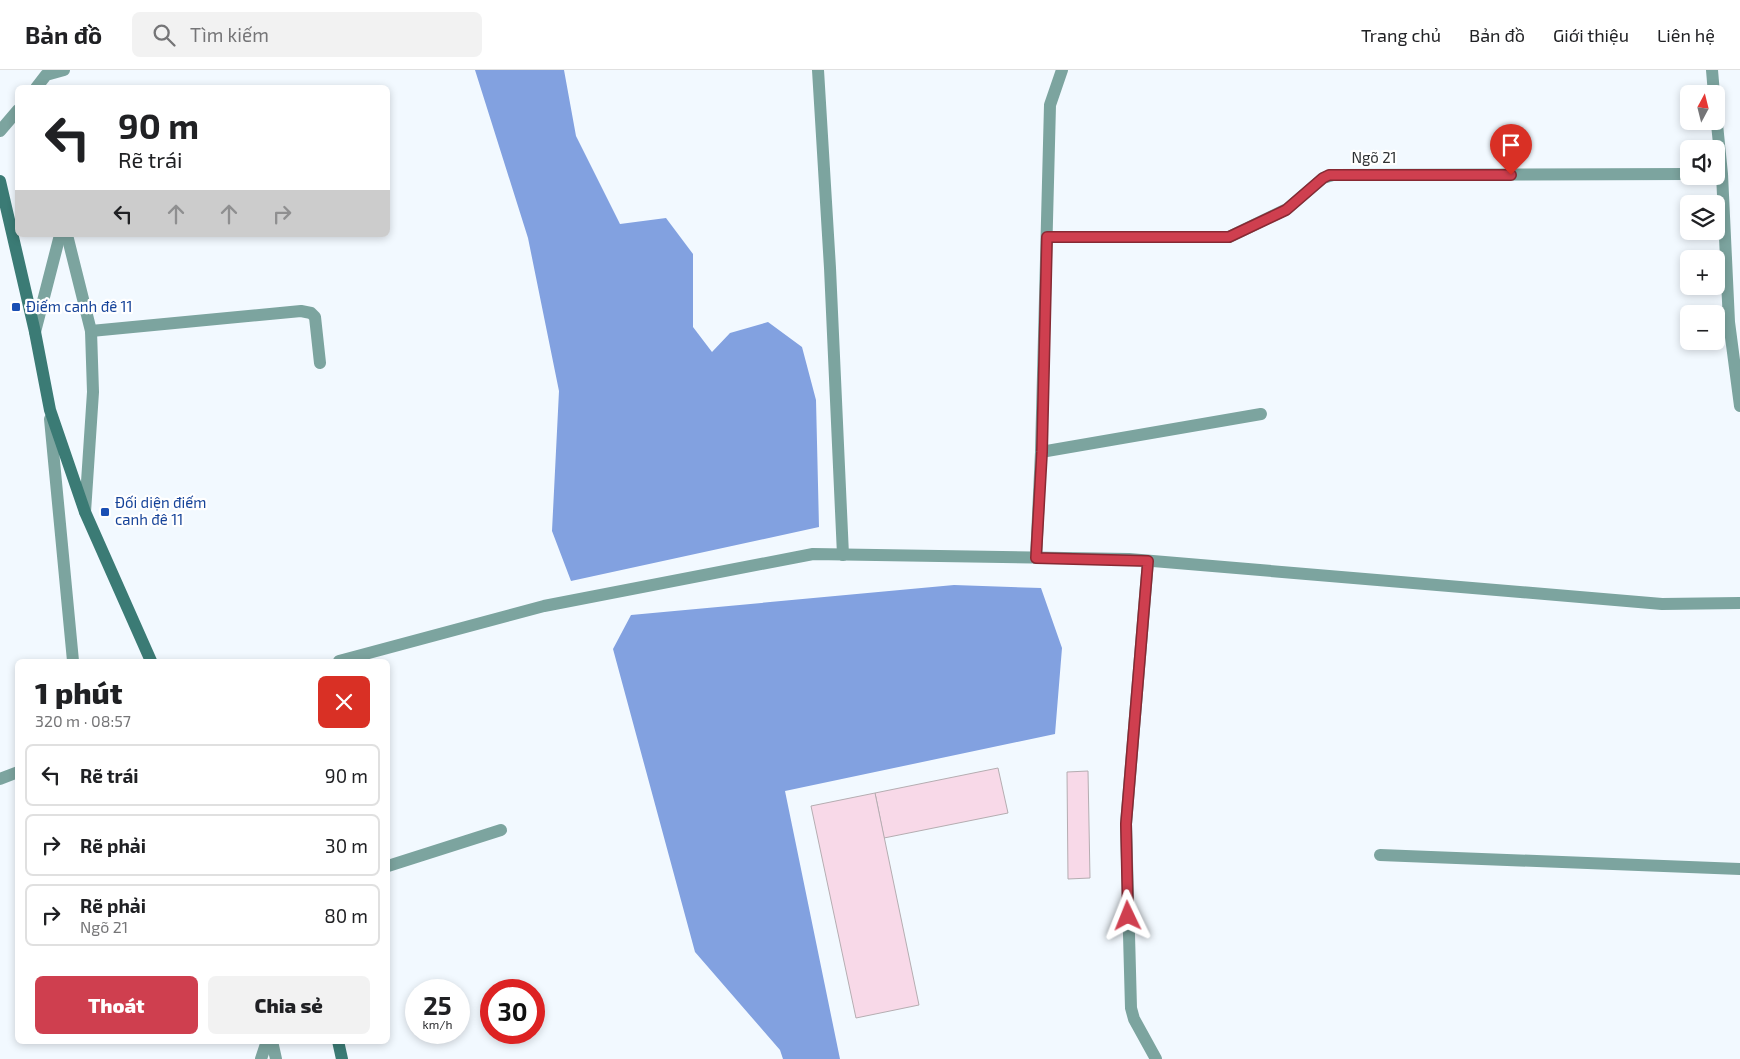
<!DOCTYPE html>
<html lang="vi">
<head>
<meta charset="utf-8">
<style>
	:root { --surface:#fff; --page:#f2f2f2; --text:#202124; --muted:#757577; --line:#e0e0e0; --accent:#cf3f4f }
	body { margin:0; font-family:"Exo 2",sans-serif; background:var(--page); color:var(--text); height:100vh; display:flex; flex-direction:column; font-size:19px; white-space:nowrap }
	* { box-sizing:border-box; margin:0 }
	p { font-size:16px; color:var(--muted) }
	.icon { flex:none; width:28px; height:28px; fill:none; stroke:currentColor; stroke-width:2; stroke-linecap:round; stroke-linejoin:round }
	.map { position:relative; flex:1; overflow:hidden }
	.sheet { position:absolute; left:15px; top:589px; width:375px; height:385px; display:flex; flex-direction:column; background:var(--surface); border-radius:8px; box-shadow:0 2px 8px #0003 }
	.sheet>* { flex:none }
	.hud { position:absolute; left:15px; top:15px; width:375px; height:152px; border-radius:8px; box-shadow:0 2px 8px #0003; background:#fff; color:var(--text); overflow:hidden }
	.needle { width:32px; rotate:7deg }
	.tools { position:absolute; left:1680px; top:15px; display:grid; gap:10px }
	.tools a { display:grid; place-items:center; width:45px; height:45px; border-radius:8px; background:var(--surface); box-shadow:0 2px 8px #0003; font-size:25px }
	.speed { position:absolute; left:405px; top:909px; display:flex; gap:10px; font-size:25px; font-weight:700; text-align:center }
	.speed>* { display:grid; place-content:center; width:65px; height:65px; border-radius:50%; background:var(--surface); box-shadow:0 2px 8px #0003; line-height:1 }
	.speed small { font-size:12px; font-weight:400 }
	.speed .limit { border:8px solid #d22; background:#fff; color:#111 }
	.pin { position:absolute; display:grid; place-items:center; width:42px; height:42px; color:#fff; margin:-51px -21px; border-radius:50% 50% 50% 0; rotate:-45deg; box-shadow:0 0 5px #0007 }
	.pin .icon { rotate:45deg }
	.me { position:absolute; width:55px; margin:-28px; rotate:358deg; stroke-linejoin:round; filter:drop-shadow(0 0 4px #0008) }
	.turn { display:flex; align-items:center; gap:18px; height:105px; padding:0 20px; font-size:22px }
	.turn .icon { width:65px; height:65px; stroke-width:2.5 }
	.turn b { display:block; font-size:35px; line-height:42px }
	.lanes { display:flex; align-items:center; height:48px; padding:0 20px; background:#0003; justify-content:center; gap:25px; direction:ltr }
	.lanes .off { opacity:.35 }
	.round { display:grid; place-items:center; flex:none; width:52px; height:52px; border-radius:8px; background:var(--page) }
	.headline { display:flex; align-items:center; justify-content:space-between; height:85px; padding:0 20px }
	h1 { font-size:30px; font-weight:800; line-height:38px }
	.button { display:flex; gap:10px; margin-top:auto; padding:10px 20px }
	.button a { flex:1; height:58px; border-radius:8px; background:var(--accent); color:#fff; font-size:20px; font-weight:800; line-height:58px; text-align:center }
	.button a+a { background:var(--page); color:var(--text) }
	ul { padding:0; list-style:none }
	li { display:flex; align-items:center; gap:15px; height:62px; margin:0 10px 8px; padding:0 10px; border:2px solid var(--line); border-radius:8px }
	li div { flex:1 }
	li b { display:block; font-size:19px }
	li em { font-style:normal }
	header { display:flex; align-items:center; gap:30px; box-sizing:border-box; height:70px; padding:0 25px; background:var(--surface); border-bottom:1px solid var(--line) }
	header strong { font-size:24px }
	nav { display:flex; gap:28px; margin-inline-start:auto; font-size:18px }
	.search { width:350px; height:45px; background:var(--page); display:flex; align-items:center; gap:12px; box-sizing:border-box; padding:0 18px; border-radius:8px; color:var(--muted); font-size:19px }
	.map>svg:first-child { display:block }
	.water { fill:#82a1e0 }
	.building { fill:#f8d9e8; stroke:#b5adb1 }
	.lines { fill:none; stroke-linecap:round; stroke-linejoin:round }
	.minor { stroke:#7ca49f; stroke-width:12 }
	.secondary { stroke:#3b7b75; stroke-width:12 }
	.route-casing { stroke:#872933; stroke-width:12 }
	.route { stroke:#cf3f4f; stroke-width:9 }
	.transit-dot { fill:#1a4fb4; stroke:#fff; stroke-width:2 }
	.labels { text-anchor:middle; stroke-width:4.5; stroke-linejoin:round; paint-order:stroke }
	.street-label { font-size:15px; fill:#2e3133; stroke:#fff }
	.transit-label { font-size:15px; fill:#164399; stroke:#fff; text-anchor:start }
</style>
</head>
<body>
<header>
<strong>Bản đồ</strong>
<div class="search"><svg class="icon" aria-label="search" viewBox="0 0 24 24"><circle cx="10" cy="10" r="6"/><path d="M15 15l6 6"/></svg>Tìm kiếm</div>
<nav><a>Trang chủ</a><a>Bản đồ</a><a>Giới thiệu</a><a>Liên hệ</a></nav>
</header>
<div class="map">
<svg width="1740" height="989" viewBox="0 0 1740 989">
	<rect width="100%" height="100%" fill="#f2f9ff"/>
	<g class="water">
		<path d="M475,0H564L576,66L620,154L666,148L693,184V257L712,282L730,263L768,252L802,277L816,330L819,457L571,511L552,461L559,321L528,168Z"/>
		<path d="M954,515L1041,518L1062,578L1055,664L785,721L840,989H783L780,980L695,882L613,579L631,545Z"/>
	</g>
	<g class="building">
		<path d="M998,698L1008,743L884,768L875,723Z"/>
		<path d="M1088,701L1090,808L1068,809L1067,702Z"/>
		<path d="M875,723L919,935L856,948L811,736Z"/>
	</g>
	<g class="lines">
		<g class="minor">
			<path d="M818,0L830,198L843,485"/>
			<path d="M1712,0L1714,24"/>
			<path d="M36,18L46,5L64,0"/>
			<path d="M1716,44L1722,104L1729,252L1740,336"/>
			<path d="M0,61L18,40"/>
			<path d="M67,165L91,261L93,322L85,442"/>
			<path d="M1047,167H1229L1287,139L1323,108L1333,105L1689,104"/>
			<path d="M91,261L301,241L311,243L315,247L320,293"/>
			<path d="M35,262L60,165"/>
			<path d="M50,349L73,591"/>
			<path d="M1041,382L1261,344"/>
			<path d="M1036,488L1041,382L1050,35L1062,0"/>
			<path d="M1148,491L1126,754L1131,938L1134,949L1156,989"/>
			<path d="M339,591L544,536L813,484L1129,489L1662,534L1740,533"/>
			<path d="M0,709L18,702"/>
			<path d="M1380,785L1740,799"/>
			<path d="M388,796L501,760"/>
			<path d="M272,971L276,989"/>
			<path d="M261,989L267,971"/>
		</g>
		<g class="secondary">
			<path d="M0,111L35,262L50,340L85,442L151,591"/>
			<path d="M338,971L342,989"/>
		</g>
	</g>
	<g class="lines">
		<defs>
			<path id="route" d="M1128,846L1126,754L1148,491L1036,488L1042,382L1047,167H1229L1286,140L1323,108L1329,105H1511"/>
		</defs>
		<use href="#route" class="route-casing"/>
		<use href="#route" class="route"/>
	</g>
	<g class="transit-dot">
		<rect x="11" y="232" width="10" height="10" rx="2.5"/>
		<rect x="100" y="437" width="10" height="10" rx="2.5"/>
	</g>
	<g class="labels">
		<g class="street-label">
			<text x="1374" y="93">Ngõ 21</text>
		</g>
		<g class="transit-label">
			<text x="26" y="242">Điếm canh đê 11</text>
			<text x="115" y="438">Đối diện điếm<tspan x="115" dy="17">canh đê 11</tspan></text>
		</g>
	</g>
</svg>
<div class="tools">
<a><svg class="needle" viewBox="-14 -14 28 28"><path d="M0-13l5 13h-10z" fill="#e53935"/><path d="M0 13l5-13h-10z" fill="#757577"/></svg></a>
<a><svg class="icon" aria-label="sound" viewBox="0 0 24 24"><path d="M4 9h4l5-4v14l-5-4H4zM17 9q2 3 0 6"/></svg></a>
<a><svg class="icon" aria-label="layers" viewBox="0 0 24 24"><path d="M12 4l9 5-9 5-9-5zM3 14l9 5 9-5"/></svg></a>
<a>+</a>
<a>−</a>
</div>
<div class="speed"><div>25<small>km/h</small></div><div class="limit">30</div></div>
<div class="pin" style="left:1511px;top:105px;background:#d93025"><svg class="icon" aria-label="arrive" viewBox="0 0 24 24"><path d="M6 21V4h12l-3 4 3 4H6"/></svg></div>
<svg class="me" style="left:1128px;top:846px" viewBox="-20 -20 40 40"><path d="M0-17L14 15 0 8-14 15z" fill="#cf3f4f" stroke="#fff" stroke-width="4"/></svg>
<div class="hud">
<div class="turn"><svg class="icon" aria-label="left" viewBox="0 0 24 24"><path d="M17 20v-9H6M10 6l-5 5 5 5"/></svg><div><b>90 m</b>Rẽ trái</div></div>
<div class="lanes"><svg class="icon" aria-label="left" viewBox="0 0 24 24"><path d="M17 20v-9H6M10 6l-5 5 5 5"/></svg><svg class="icon off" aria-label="ahead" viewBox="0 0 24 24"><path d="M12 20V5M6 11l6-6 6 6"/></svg><svg class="icon off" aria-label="ahead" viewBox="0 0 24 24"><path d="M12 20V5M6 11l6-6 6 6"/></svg><svg class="icon off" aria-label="right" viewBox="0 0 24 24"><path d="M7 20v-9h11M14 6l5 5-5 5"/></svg></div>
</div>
<section class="sheet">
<div class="headline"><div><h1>1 phút</h1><p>320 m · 08:57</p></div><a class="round" style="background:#d93025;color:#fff"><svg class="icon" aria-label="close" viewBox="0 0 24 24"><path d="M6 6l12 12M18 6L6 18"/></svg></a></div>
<ul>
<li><svg class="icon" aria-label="left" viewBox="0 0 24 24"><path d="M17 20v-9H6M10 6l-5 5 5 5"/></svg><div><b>Rẽ trái</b></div><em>90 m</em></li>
<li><svg class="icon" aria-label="right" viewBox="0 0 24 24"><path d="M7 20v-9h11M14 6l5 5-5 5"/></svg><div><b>Rẽ phải</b></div><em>30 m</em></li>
<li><svg class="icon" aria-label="right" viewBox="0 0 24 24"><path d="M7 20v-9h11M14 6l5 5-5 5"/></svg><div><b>Rẽ phải</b><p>Ngõ 21</p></div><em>80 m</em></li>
</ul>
<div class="button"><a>Thoát</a><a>Chia sẻ</a></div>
</section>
</div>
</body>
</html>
